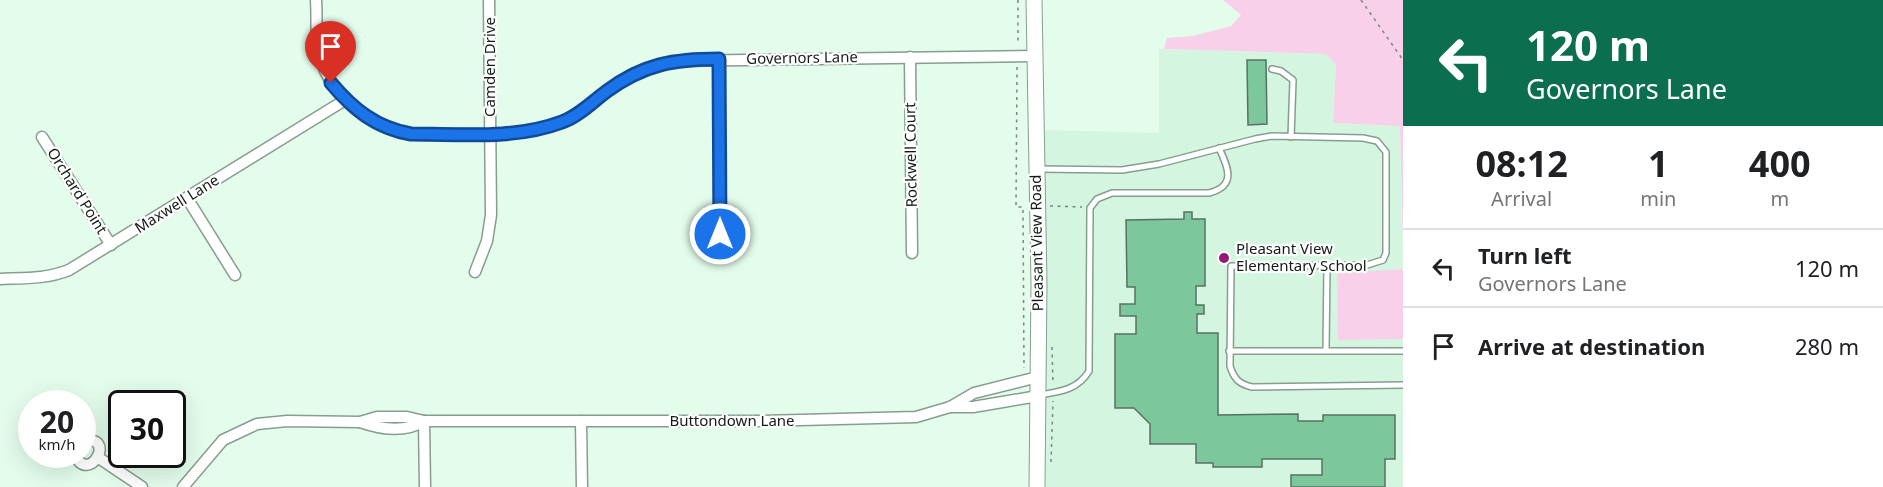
<!DOCTYPE html>
<html lang="en">
<head>
<meta charset="utf-8">
<style>
	:root { --surface:#fff; --page:#f2f2f2; --text:#202124; --muted:#757577; --line:#e0e0e0 }
	body { margin:0; font-family:"Noto Sans",sans-serif; background:var(--page); color:var(--text); height:100vh; display:flex; flex-direction:column; font-size:22px; white-space:nowrap }
	* { box-sizing:border-box; margin:0 }
	p { font-size:20px; color:var(--muted) }
	.icon { flex:none; width:33px; height:33px; fill:none; stroke:currentColor; stroke-width:2; stroke-linecap:round; stroke-linejoin:round }
	.map { position:relative; flex:1; overflow:hidden }
	.side { display:flex; flex-direction:column; background:var(--surface); width:480px }
	.side>* { flex:none }
	.banner { background:#0b6e4f; color:#fff; overflow:hidden }
	.speed { position:absolute; left:18px; top:390px; display:flex; gap:12px; font-size:30px; font-weight:700; text-align:center }
	.speed>* { display:grid; place-content:center; width:78px; height:78px; border-radius:50%; background:var(--surface); box-shadow:0 6px 24px #0002; line-height:1 }
	.speed small { font-size:15px; font-weight:400 }
	.speed .limit { border:3px solid #111; border-radius:9px; background:#fff; color:#111 }
	.pin { position:absolute; display:grid; place-items:center; width:51px; height:51px; color:#fff; margin:-62px -26px; border-radius:50% 50% 50% 0; rotate:-45deg; box-shadow:0 0 6px #0007 }
	.pin .icon { rotate:45deg }
	.me { position:absolute; width:66px; margin:-33px; rotate:0deg; stroke-linejoin:round; filter:drop-shadow(0 0 4px #0008) }
	.turn { display:flex; align-items:center; gap:21px; height:126px; padding:0 24px; font-size:27px }
	.turn .icon { width:78px; height:78px; stroke-width:2.5 }
	.turn b { display:block; font-size:42px; line-height:51px }
	.eta { display:flex; justify-content:space-evenly; align-items:center; height:102px; text-align:center }
	.eta b { font-size:36px; font-weight:700; line-height:42px }
	ul { padding:0; list-style:none }
	li { display:flex; align-items:center; gap:18px; height:78px; padding:0 24px; border-top:2px solid var(--line) }
	li div { flex:1 }
	li b { display:block; font-size:22px }
	li em { font-style:normal }
	main { display:flex; flex:1; min-height:0 }
	.map>svg:first-child { display:block }
	.built { fill:#d4f6e1 }
	.green { fill:#f9d0ea }
	.building { fill:#7cc89c; stroke:#597062; stroke-width:1.5 }
	.lines { fill:none; stroke-linecap:round; stroke-linejoin:round }
	.service-casing { stroke:#869e8f; stroke-width:8 }
	.minor-casing { stroke:#869e8f; stroke-width:13 }
	.secondary-casing { stroke:#869e8f; stroke-width:17 }
	.path { stroke:#76877c; stroke-width:1.5; stroke-dasharray:3 4.5; stroke-linecap:butt }
	.service { stroke:#fff; stroke-width:5 }
	.minor { stroke:#fff; stroke-width:10 }
	.secondary { stroke:#fff; stroke-width:15 }
	.route-casing { stroke:#114b97; stroke-width:15 }
	.route { stroke:#1a73e8; stroke-width:10 }
	.poi-dot { fill:#931975; stroke:#fff; stroke-width:2 }
	.labels { text-anchor:middle; stroke-width:4.5; stroke-linejoin:round; paint-order:stroke }
	.street-label { font-size:15px; fill:#131c16; stroke:#fff }
	.poi-label { font-size:15px; fill:#131c16; stroke:#fff; text-anchor:start }
</style>
</head>
<body>
<main>
<div class="map">
<svg width="1403" height="487" viewBox="0 0 1403 487">
	<rect width="100%" height="100%" fill="#e3fcec"/>
	<path class="built" d="M1159,49L1326,54L1336,65L1333,123L1400,126L1403,269L1337,274L1338,339H1403V487H1046L1045,130L1159,133Z"/>
	<g class="green">
		<path d="M1223,0H1403V247L1400,126L1333,123L1336,65L1326,54L1164,49L1167,38L1193,36L1231,26L1241,15Z"/>
		<path d="M1403,269V339L1338,340L1337,273Z"/>
	</g>
	<g class="building">
		<path d="M1247,60H1266L1267,124L1248,125Z"/>
		<path d="M1184,212H1192V219H1205V286H1196V305H1204V314H1197V333H1218V415L1298,414V421H1323V415H1395V459H1385V487H1291V475H1322V459H1262V467H1213V463H1196V444H1150V424L1134,408H1115V334H1136V316H1120V304H1135V287H1127L1126,220L1184,219Z"/>
	</g>
	<g class="lines">
		<defs>
			<g id="service">
				<path d="M1272,69L1281,71L1293,80L1291,137"/>
				<path d="M1038,169L1122,170L1159,164L1255,139L1272,136L1363,138L1377,141L1386,152V253L1383,260L1367,265L1231,266L1230,366C1234,379 1239,384 1252,387L1403,385"/>
				<path d="M1326,350L1327,266"/>
				<path d="M1229,351H1403"/>
				<path d="M1039,395C1059,392 1078,390 1089,371L1090,208L1097,199L1112,193H1209C1237,186 1228,167 1219,148"/>
			</g>
			<g id="minor">
				<path d="M316,0C317,14 316,28 317,41C321,84 357,120 398,132C418,137 442,134 462,134C496,135 529,135 561,122C587,113 606,90 629,76C642,68 657,65 672,61L1034,56"/>
				<path d="M910,57L912,253"/>
				<path d="M719,59L720,256"/>
				<path d="M42,137L111,245"/>
				<path d="M187,198L235,275"/>
				<path d="M475,272L487,241L491,215L489,0"/>
				<path d="M0,279C24,278 47,279 69,270L345,100"/>
				<path d="M950,407L974,393L1038,377"/>
				<path d="M424,421L425,487"/>
				<path d="M581,421L582,487"/>
				<path d="M360,422C380,429 405,433 424,421"/>
				<path d="M75,454C88,487 119,433 82,441"/>
				<path d="M99,458L142,487"/>
				<path d="M183,487L223,440L257,424L287,421L360,422L377,417H407L424,421H761L916,417L950,407H973L1038,396"/>
			</g>
			<path id="secondary" d="M1034,0L1039,284L1037,487"/>
		</defs>
		<use href="#service" class="service-casing"/>
		<use href="#minor" class="minor-casing"/>
		<use href="#secondary" class="secondary-casing"/>
		<g class="path">
			<path d="M1018,0V44"/>
			<path d="M1361,0L1403,60"/>
			<path d="M1017,67L1016,207H1023L1024,368"/>
			<path d="M1050,206L1082,207"/>
			<path d="M1052,347L1053,384"/>
			<path d="M1051,462L1053,401"/>
		</g>
		<use href="#service" class="service"/>
		<use href="#minor" class="minor"/>
		<use href="#secondary" class="secondary"/>
	</g>
	<g class="lines">
		<defs>
			<path id="route" d="M331,83C353,109 376,128 411,134C461,134 514,140 562,122C579,116 592,102 607,91C644,64 674,59 719,59L720,234"/>
		</defs>
		<use href="#route" class="route-casing"/>
		<use href="#route" class="route"/>
	</g>
	<circle class="poi-dot" cx="1224" cy="258" r="6"/>
	<g class="labels">
		<g class="street-label">
			<text transform="translate(802 58) rotate(-1)" y="5">Governors Lane</text>
			<text transform="translate(490 67) rotate(-90)" y="5">Camden Drive</text>
			<text transform="translate(911 155) rotate(-91)" y="5">Rockwell Court</text>
			<text transform="translate(77 191) rotate(58)" y="5">Orchard Point</text>
			<text transform="translate(177 204) rotate(-32)" y="5">Maxwell Lane</text>
			<text transform="translate(1037 243) rotate(-91)" y="5">Pleasant View Road</text>
			<text x="732" y="426">Buttondown Lane</text>
		</g>
		<g class="poi-label">
			<text x="1236" y="254">Pleasant View<tspan x="1236" dy="17">Elementary School</tspan></text>
		</g>
	</g>
</svg>
<div class="speed"><div>20<small>km/h</small></div><div class="limit">30</div></div>
<div class="pin" style="left:331px;top:83px;background:#d93025"><svg class="icon" aria-label="arrive" viewBox="0 0 24 24"><path d="M6 21V4h12l-3 4 3 4H6"/></svg></div>
<svg class="me" style="left:720px;top:234px" viewBox="-20 -20 40 40"><circle r="17" fill="#1a73e8" stroke="#fff" stroke-width="3"/><path d="M0-11L8 9 0 5-8 9z" fill="#fff"/></svg>
</div>
<section class="side">
<div class="banner">
<div class="turn"><svg class="icon" aria-label="left" viewBox="0 0 24 24"><path d="M17 20v-9H6M10 6l-5 5 5 5"/></svg><div><b>120 m</b>Governors Lane</div></div>
</div>
<div class="eta">
<div><b>08:12</b><p>Arrival</p></div>
<div><b>1</b><p>min</p></div>
<div><b>400</b><p>m</p></div>
</div>
<ul>
<li><svg class="icon" aria-label="left" viewBox="0 0 24 24"><path d="M17 20v-9H6M10 6l-5 5 5 5"/></svg><div><b>Turn left</b><p>Governors Lane</p></div><em>120 m</em></li>
<li><svg class="icon" aria-label="arrive" viewBox="0 0 24 24"><path d="M6 21V4h12l-3 4 3 4H6"/></svg><div><b>Arrive at destination</b></div><em>280 m</em></li>
</ul>
</section>
</main>
</body>
</html>
